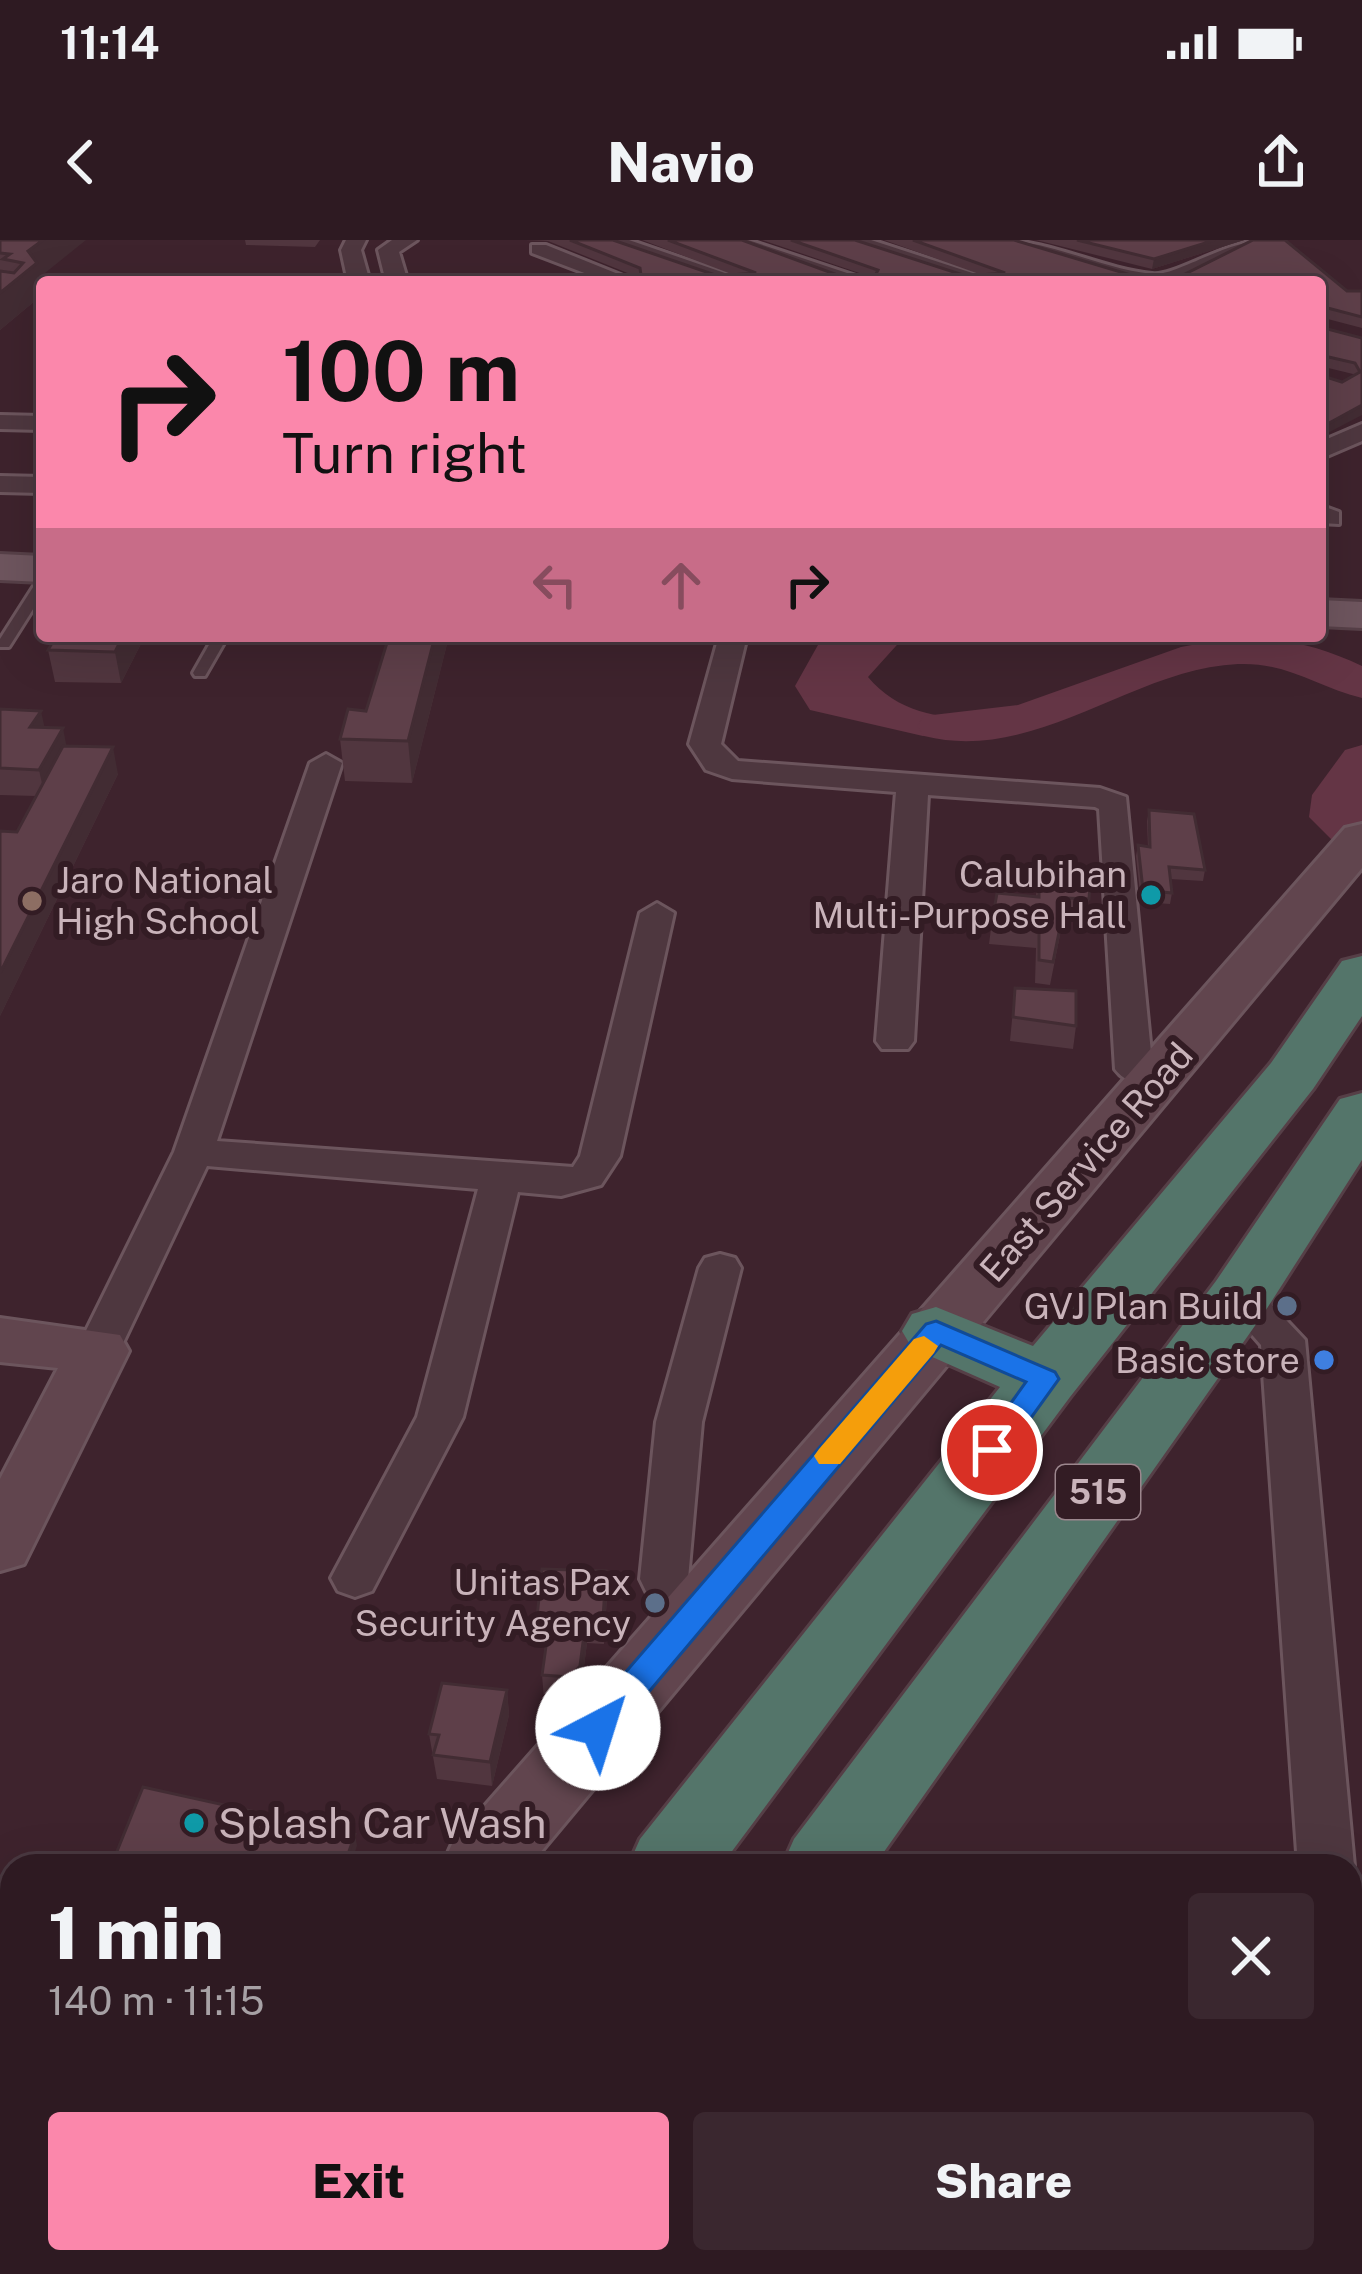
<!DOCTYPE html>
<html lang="en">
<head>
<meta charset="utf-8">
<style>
	:root { --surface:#2e1a22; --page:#3a272f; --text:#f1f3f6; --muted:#a7a1a5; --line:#493840; --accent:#fb87ab }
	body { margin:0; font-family:"Public Sans",sans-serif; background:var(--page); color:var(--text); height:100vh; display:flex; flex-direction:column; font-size:45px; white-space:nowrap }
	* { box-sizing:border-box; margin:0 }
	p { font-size:39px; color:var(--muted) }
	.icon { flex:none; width:66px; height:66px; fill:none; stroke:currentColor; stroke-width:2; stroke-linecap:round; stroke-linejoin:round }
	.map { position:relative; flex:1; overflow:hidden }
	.panel { position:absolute; left:0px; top:1614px; width:1362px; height:420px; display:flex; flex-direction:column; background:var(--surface); border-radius:36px 36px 0 0; box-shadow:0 12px 48px #0002,0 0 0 3px var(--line) }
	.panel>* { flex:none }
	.hud { position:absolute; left:36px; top:36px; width:1290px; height:366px; border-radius:12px; box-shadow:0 12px 48px #0002,0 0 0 3px var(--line); background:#fb87ab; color:#111; overflow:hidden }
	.pin { position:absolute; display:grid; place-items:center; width:102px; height:102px; color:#fff; margin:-51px; border:6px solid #fff; border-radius:50%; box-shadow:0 3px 12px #0007 }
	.me { position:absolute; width:132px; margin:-66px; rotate:40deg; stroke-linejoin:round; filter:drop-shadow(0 0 9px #0008) }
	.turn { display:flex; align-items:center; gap:42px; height:252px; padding:0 48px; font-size:54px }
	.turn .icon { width:156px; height:156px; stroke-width:2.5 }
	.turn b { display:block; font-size:84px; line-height:102px }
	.lanes { display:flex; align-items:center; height:114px; padding:0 48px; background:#0003; justify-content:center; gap:60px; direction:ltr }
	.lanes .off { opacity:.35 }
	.round { display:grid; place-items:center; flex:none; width:126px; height:126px; border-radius:12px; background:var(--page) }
	.summary { display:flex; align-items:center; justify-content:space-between; height:204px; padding:0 48px }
	h1 { font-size:72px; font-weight:800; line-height:90px }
	.button { display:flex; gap:24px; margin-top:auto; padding:24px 48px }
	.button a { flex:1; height:138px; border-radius:12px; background:var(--accent); color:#111; font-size:48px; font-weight:800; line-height:138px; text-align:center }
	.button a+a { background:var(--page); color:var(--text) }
	.status { display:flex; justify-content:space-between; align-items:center; height:84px; padding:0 60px; background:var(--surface); direction:ltr }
	.status svg { height:33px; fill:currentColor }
	header { display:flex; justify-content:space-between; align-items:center; height:156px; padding:0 48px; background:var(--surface); font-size:54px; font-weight:800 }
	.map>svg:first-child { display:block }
	.water { fill:#643545 }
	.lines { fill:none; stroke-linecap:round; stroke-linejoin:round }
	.river { fill:#643545; fill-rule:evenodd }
	.lane-casing { stroke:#6c555d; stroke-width:6 }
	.street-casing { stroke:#6c555d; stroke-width:6 }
	.secondary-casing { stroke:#6c555d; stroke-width:6 }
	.primary-casing { stroke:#574048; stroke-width:6 }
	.highway-casing { stroke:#563f47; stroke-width:6 }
	.lane { fill:#4e373f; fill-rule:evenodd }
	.street { fill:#4e373f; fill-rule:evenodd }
	.secondary { fill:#61454e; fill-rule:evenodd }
	.primary { fill:#6e555e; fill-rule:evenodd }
	.highway { fill:#54756a; fill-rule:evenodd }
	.wall { fill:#51363f }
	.shaded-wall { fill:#422c33 }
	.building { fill:#5e3f49; stroke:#422c33; stroke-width:3 }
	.route { fill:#1a73e8; stroke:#114b97; stroke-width:3 }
	.slow { fill:#f59e0b }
	.culture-dot { fill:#0f9aa8; stroke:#331c24; stroke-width:4.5 }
	.education-dot { fill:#8d6e63; stroke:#331c24; stroke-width:4.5 }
	.service-dot { fill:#5c6f8a; stroke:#331c24; stroke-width:4.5 }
	.shop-dot { fill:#3f7fe0; stroke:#331c24; stroke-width:4.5 }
	.labels { text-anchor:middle; stroke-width:12; stroke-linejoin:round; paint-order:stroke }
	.shield { fill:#331c24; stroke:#9c868d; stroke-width:3 }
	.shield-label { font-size:33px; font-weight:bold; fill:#c9b3ba }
	.poi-label { font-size:36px; fill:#c9b3ba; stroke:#331c24; text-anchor:end }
	.street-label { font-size:36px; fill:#c9b3ba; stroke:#331c24 }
	.near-poi-label { font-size:42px; fill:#c9b3ba; stroke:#331c24; text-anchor:start }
</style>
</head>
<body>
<div class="status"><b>11:14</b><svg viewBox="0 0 49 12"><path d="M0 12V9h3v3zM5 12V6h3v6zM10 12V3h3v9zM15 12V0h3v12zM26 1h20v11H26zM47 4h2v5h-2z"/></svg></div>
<header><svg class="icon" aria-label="back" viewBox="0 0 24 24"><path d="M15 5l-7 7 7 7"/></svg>Navio<svg class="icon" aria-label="share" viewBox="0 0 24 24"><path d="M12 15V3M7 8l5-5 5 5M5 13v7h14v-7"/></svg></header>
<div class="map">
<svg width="1362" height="2034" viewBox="0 0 1362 2034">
	<rect width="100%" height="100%" fill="#3e232d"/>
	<path class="water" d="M823,396H905L868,437C908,485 971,480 1029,477L923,496L810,470L795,446Z"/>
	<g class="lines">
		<g class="river">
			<path d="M1235,397C1281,397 1321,406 1362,426V458C1317,447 1287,422 1238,424C1131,429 1036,524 924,496L917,486L924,476L1018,465L1181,407Z"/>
			<path d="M1362,505V617L1344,612L1309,577L1312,555L1345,510Z"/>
		</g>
		<defs>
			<g id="lane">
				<path d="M42,340V355L9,407H0V399L37,341Z"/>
				<path d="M214,396H228L205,436H195L193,433Z"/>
			</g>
			<g id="street">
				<path d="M346,0H366L361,10L370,42H348L341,10Z"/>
				<path d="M392,0H417L399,12L408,42H386L378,10Z"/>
				<path d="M598,0H629L751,42H719Z"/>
				<path d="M717,0H748L874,42H841Z"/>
				<path d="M839,0H871L1000,42H967Z"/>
				<path d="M996,0C1051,0 1098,28 1152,34C1175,37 1226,0 1267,0L1178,42H1133Z"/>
				<path d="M532,5H546L638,42H608L532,13Z"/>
				<path d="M0,175L42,176V190L0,189Z"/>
				<path d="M1362,184V201L1320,219V202Z"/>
				<path d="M0,236L42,237V253L0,252Z"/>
				<path d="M1320,265L1339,272V284L1320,283Z"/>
				<path d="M719,396H747L721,504L738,521L1100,548L1126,557L1152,823L1176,831L1181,839L1176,847C1157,852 1127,846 1115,829L1099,569L1095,567L928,555L914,801L908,809H882L876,801L896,552L732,539L706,530L689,504Z"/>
				<path d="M326,514L342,523L217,901L573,927L580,916L640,673L657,663L674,673L620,916L601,945L561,956L518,952L463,1177L372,1351L355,1357L338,1351L331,1338L417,1177L478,949L207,926L114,1122L98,1126L82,1122L76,1111L174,912L310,523Z"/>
				<path d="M720,1014L735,1018L741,1028L702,1182L688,1339L712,1384L705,1398L687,1404L669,1398L640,1339L656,1182L699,1028L705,1018Z"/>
				<path d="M1240,1042L1255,1047L1305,1100L1354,1626L1350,1633V1626H1298L1261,1105L1219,1057L1225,1047Z"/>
			</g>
			<g id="secondary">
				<path d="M1362,584V628L529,1626H442L453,1602L1345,588Z"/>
				<path d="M0,1078L120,1095L129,1111L24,1324L0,1331V1239L58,1128L0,1122Z"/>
				<path d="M100,2022H195L190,2034H95Z"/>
			</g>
			<g id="primary">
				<path d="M0,314L42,316V342L0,340Z"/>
				<path d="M1320,360L1362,362V388L1320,386Z"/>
			</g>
			<g id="highway">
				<path d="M1362,716V776L1313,849L1070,1157L721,1626H628L640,1599L1000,1147L912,1108L902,1091L912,1074L936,1067L1033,1106L1271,823L1342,721Z"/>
				<path d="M1362,853V920L1264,1073L874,1626H782L794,1599L1216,1041L1340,859Z"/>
				<path d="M311,2022H415L410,2034H306Z"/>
				<path d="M480,2022H584L579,2034H475Z"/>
			</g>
		</defs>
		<use href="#lane" class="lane-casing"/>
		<use href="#street" class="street-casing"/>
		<use href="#secondary" class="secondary-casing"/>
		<use href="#primary" class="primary-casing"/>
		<use href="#highway" class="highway-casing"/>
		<use href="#lane" class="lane"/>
		<use href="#street" class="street"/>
		<use href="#secondary" class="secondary"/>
		<use href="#primary" class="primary"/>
		<use href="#highway" class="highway"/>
	</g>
	<g class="wall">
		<path d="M0,0L40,37L42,48V55L0,90Z"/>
		<path d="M245,0H320L315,7L246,5Z"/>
		<path d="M525,0H613L718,36L734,35L642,0H741L840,36H868L762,0H855L966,36L982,35L884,0H1014L1134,36H1181L1253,0H1285L1347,51H1362V88L1320,77V42H640V38L548,1Z"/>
		<path d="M1036,0H1244L1152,29Z"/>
		<path d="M1320,87L1362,98V175L1342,142L1353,136V134L1320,126Z"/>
		<path d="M145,396L121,443L55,442L48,410Z"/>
		<path d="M449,396L412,543L345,541L340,499L366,471Z"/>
		<path d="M0,469L45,487L67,506L118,534L0,776V591L17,592L36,556L0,555Z"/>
		<path d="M1149,570L1205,630L1203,641L1170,639L1172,653L1170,664L1141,662L1136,616L1138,605L1148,607L1147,581Z"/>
		<path d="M1039,625L1089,659L1086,681L1063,680L1050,745L1035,743L1036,708L989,704L992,681L1036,656Z"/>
		<path d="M1015,748L1076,786L1073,809L1010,801Z"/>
		<path d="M606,1331L607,1356L604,1404L587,1403L581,1450L571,1461L544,1459L542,1435L547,1402L538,1401L537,1377Z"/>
		<path d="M507,1450L509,1475L492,1546L437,1539L429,1494Z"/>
	</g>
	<g class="shaded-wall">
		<path d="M43,0H86L40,37L42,55L0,90V53L31,28L28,11Z"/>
		<path d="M1215,0H1244L1152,29L1154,19Z"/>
		<path d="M1362,165V175L1320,197V187Z"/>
		<path d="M123,396H145L121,443L115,412Z"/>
		<path d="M435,396H449L412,543L408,501Z"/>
		<path d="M41,471L47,498L30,487Z"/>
		<path d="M63,488L68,514L45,557L39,530Z"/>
		<path d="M113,507L118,534L0,776V733Z"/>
		<path d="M606,1331L607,1356L604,1404L603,1379Z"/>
		<path d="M586,1379L587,1403L581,1450L571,1461L570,1437Z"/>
		<path d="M507,1450L509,1475L492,1546L490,1522Z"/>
		<path d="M355,1594L357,1606L350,1626H344Z"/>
		<path d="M48,2022H59L64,2034H36Z"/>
	</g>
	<g class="building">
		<path d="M0,0H43L28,11L37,23L0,53V31L14,33L23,23L3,19L10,14L0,13Z"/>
		<path d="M570,0H613L718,36L756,33L668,0H742L840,36H875L878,30L791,0H855L966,36L1005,33L913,0H1014L1134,36H1181L1253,0H1285L1347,51H1362V77L1320,66V42H662L641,35L640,28Z"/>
		<path d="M1077,0H1215L1154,19Z"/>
		<path d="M1320,87L1362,98V165L1320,188V135L1342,142L1360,132L1355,123L1320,115Z"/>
		<path d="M56,396H123L115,412L48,410Z"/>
		<path d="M389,396H435L408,501L340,499L348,469L366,471Z"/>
		<path d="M0,469L41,471L30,487L63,488L39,530L0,528Z"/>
		<path d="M63,506L113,507L0,733V591L17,592Z"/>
		<path d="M1149,570L1194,574L1205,630L1169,627L1172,653L1143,650L1138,605L1150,607Z"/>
		<path d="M1039,625L1091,631L1089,659L1066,658L1053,722L1039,720V685L992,681L997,653L1039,657Z"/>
		<path d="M1015,748L1076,751V786L1013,777Z"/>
		<path d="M542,1329L606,1331L603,1379H586L580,1426L570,1437L542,1435L550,1377H537Z"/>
		<path d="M442,1443L507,1450L490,1522L433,1515L439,1495L429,1494Z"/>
		<path d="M143,1547L355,1594L344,1626H111Z"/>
		<path d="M0,2008L12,2009V2022H48L36,2034H0Z"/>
	</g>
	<path class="route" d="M936,1081L1055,1132L1059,1139L1002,1218L992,1221L977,1210L1026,1142L941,1105L610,1498H586L581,1488L586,1478L926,1084Z"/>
	<path class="slow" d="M924,1096L938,1106L934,1113L840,1224H819L814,1216L819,1209L914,1099Z"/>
	<g class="culture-dot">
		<circle cx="1151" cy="655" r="12"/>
		<circle cx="194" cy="1583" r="12"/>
	</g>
	<circle class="education-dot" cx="32" cy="661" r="12"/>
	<g class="service-dot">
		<circle cx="1287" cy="1066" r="12"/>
		<circle cx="655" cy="1363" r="12"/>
	</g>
	<circle class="shop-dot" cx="1324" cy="1120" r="12"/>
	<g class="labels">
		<rect class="shield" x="1056" y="1225" width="84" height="54" rx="9"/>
		<g class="shield-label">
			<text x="1098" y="1264">515</text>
		</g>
		<g class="poi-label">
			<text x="1127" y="647">Calubihan<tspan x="1127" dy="41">Multi-Purpose Hall</tspan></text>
			<text x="56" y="653" text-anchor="start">Jaro National<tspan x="56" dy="41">High School</tspan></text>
			<text x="1263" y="1079">GVJ Plan Build</text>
			<text x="1300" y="1133">Basic store</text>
			<text x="631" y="1355">Unitas Pax<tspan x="631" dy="41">Security Agency</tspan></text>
		</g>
		<g class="street-label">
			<text transform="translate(1086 922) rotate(-49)" y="13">East Service Road</text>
		</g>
		<g class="near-poi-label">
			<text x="218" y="1598">Splash Car Wash</text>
		</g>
	</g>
</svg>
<div class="pin" style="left:992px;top:1210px;background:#d93025"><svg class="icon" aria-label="arrive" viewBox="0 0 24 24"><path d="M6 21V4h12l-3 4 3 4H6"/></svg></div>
<svg class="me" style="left:598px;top:1488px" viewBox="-20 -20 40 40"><circle r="19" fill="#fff"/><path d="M0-13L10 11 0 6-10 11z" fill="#1a73e8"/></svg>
<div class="hud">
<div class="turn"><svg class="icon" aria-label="right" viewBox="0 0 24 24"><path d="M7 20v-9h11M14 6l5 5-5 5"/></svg><div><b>100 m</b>Turn right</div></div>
<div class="lanes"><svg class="icon off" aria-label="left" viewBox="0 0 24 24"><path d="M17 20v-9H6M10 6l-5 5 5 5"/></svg><svg class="icon off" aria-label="ahead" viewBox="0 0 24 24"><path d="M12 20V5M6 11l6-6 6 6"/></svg><svg class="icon" aria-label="right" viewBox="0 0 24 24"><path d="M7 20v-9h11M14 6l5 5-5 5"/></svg></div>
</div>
<section class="panel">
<div class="summary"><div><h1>1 min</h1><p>140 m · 11:15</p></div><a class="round"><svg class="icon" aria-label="close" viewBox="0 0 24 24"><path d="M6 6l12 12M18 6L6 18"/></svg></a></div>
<div class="button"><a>Exit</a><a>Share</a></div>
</section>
</div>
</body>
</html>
